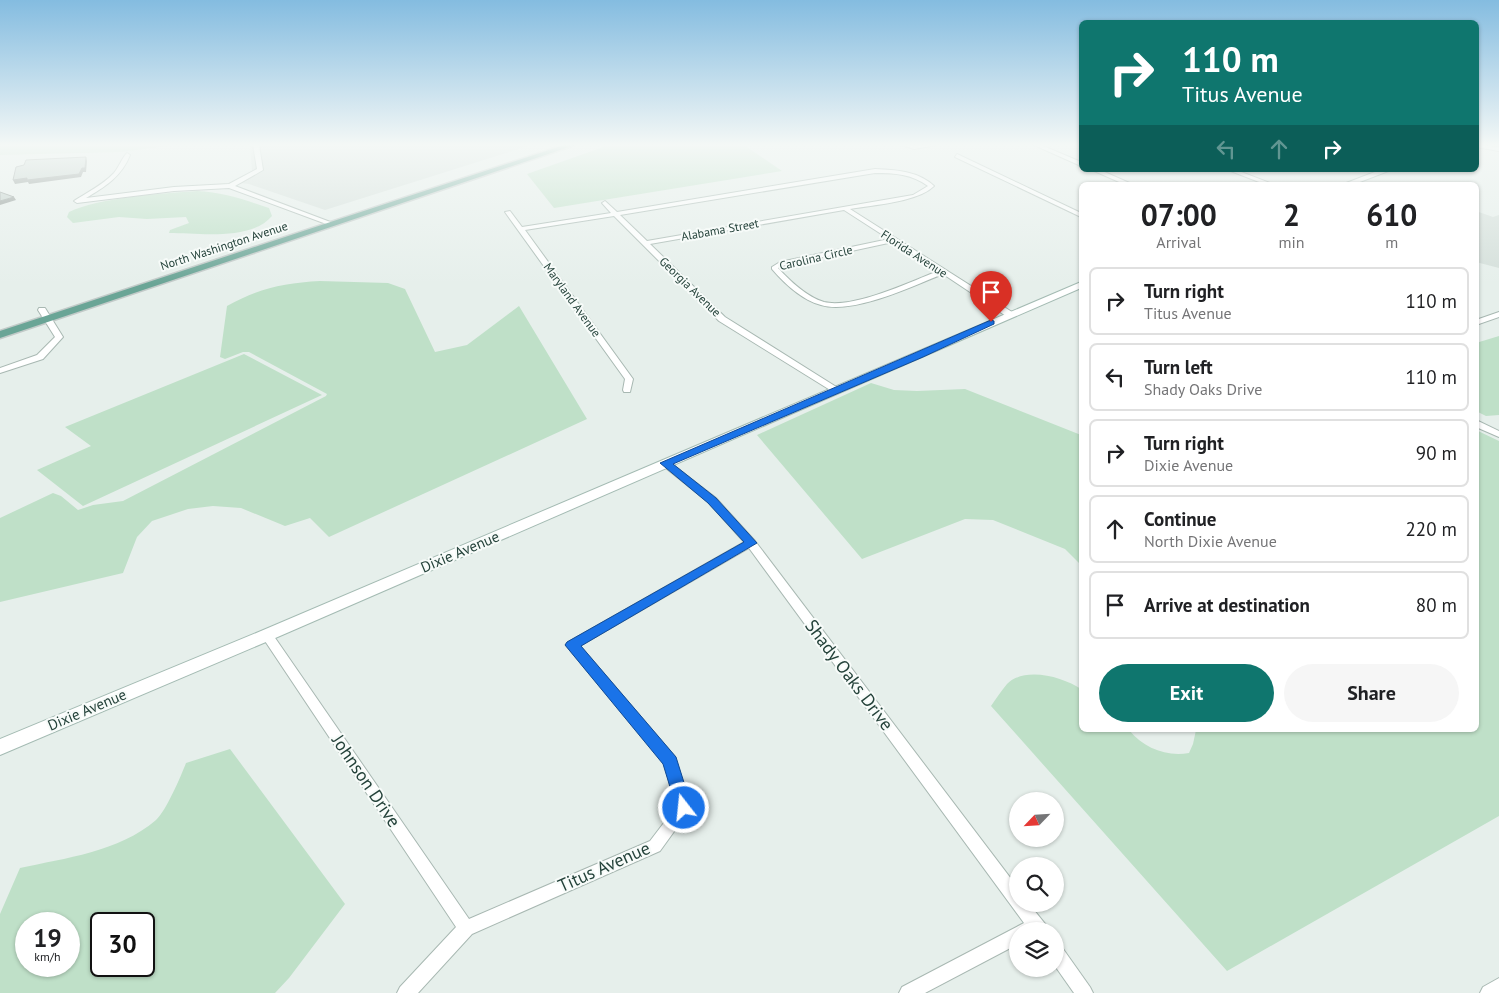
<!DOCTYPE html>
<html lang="en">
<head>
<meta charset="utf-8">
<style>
	:root { --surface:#fff; --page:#f6f6f6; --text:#202124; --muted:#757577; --line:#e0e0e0; --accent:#0f766e }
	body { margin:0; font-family:"PT Sans",sans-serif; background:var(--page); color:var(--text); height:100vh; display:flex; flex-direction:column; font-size:19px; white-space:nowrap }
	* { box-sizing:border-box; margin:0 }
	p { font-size:16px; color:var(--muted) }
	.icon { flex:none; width:28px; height:28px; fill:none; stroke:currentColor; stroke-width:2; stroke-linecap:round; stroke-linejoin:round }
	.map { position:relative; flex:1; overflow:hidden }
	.side { position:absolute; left:1079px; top:182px; width:400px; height:550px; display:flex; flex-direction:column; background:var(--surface); border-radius:8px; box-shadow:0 1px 4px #0004 }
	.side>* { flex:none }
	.banner { position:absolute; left:1079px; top:20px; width:400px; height:152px; border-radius:8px; box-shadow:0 1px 4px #0004; background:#0f766e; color:#fff; overflow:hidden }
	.needle { width:32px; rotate:245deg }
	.controls { position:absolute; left:1009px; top:792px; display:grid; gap:10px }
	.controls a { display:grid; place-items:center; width:55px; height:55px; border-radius:50%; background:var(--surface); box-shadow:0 1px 4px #0004; font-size:25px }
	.speed { position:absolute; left:15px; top:912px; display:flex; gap:10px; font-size:25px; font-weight:700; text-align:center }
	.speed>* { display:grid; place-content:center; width:65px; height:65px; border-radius:50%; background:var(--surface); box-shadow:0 1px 4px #0004; line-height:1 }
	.speed small { font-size:12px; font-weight:400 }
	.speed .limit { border:2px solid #111; border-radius:8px; background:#fff; color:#111 }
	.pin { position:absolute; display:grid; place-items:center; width:42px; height:42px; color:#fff; margin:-51px -21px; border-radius:50% 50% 50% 0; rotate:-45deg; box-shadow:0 0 5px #0007 }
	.pin .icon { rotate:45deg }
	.me { position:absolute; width:55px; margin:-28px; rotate:344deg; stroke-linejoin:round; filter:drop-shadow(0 0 4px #0008) }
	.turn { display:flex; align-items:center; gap:18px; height:105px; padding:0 20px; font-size:22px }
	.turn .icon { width:65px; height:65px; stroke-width:2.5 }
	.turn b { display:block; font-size:35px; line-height:42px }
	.lanes { display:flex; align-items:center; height:48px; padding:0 20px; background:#0003; justify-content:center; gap:25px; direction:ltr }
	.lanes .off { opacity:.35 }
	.eta { display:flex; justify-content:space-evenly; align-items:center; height:85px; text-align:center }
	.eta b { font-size:30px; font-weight:700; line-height:35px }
	.primary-button { display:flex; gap:10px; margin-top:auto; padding:10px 20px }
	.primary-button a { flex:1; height:58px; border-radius:30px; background:var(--accent); color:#fff; font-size:20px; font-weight:700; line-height:58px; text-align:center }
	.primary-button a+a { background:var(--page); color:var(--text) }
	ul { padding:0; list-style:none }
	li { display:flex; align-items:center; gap:15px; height:68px; margin:0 10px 8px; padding:0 10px; border:2px solid var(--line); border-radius:8px }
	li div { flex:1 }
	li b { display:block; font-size:19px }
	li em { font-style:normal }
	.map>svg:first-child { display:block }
	.built { fill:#d4dfda }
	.green { fill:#bfe0c8; fill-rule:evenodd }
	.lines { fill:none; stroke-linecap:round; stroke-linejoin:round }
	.street-casing { stroke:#a8b8b2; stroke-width:2 }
	.secondary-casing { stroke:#a4bbb3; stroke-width:2 }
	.primary-casing { stroke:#c2cac8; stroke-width:3 }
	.street { fill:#fff; fill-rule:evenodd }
	.secondary { fill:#fff; fill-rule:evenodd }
	.primary { fill:#6aa596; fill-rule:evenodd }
	.shaded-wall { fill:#838d89 }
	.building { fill:#bbcac4; stroke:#838d89 }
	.route { fill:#1a73e8; stroke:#114b97 }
	.labels { text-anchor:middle; stroke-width:4; stroke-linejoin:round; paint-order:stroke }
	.far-street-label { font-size:12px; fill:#24423a; stroke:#f7fbf9 }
	.street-label { font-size:15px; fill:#24423a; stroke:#f7fbf9 }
	.near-street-label { font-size:18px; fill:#24423a; stroke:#f7fbf9 }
</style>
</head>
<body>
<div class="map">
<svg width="1499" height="993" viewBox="0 0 1499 993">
	<rect width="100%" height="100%" fill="#e6efeb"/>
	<g class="built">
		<path d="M250,145H531L325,210L249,184L231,182L252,171Z"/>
		<path d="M1476,211L1493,217L1499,215V268L1476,262Z"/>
	</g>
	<g class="green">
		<path d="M0,145H175L121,152L0,155Z"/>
		<path d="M609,145H744L782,171L554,208L527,174Z"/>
		<path d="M197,191C223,192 245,200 269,208L272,216C251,241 199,233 169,233L170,230L189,223L186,217L147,219L119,217L73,223L67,217L69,212C97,198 164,193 197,191Z"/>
		<path d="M320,281L388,283L405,289L435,352L467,345L519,306L587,419L329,537L310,518L285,526L241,508L213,506L188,509L152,521L137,537L123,573L0,602V518L53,493L61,496L78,510L93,505L123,501L326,396L327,394L249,352H243L225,359L220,357L227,306C259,288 284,283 320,281Z"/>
		<path d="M1499,336V415L1486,416L1476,411V343Z"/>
		<path d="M244,354L322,395L83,506L37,470L91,446L65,427Z"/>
		<path d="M871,383L894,390L917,391L965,389L1081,435V565L1065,549L993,520L965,519L862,559L757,435Z"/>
		<path d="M1476,430L1499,441V816L1227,971L991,706C996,699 1001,691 1007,684C1025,666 1063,677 1081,689V730H1129C1144,748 1166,757 1189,753L1193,744L1196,730H1476Z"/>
		<path d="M230,749L345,904L289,978L275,993H0V914L20,868C65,858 119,852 156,820C166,811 181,776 186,763ZM26,924H69V966H26ZM101,924H144V966H101Z"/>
	</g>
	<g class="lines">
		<defs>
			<g id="street">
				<path d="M253,145H259L263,170L235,186L333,223V225H329L229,188L174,191L77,203L74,201C86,193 103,185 114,173C119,167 122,158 127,153L130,155C122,176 105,187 86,198L174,187L229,184L257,169Z"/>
				<path d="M902,145H936L914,149Z"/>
				<path d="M1034,145H1041L1081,162V166Z"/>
				<path d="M1476,145L1499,147V151L1476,147Z"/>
				<path d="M957,154L1081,213V217L955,157Z"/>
				<path d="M875,169C896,170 918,171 934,186C918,202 873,205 850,209L1012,312V316H1006L943,274C913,286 852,315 821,305C802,300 785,284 772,269V267L780,262L889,239L844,210L650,244L725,317L838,388V392L835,393L719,321L614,216L525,230L633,379L630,392H624L623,390L625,379L505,212L510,211L522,227L611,213L602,203L605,201L617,212ZM875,173C894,173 912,174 928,186L913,195L647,241L620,215ZM893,242L938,271C910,282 853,309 824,302C807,297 790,281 778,268L782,266Z"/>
				<path d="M1092,170H1100L1134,185H1126Z"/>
				<path d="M1228,170H1236L1275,185H1267Z"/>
				<path d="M39,308H45L63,337L43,359L0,373V368L37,355L55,337L38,310Z"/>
				<path d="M1499,312V317L1476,325V320Z"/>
				<path d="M1476,420L1499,431V437L1476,427Z"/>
				<path d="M665,460L668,461L716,498L755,541L1018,888V904H1029L1046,925L1048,931H1018V944L925,993H899L902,987L1024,923L749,548L580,646L675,757L691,808L660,851L472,934L418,993H397L400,987L456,927L261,635L263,632L267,631L271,632L469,919L650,841L676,807L664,763L566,645L568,642L744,542L708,502L662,465L660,463L662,461Z"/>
				<path d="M1055,944L1061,946L1090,987L1093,993H1074L1055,966Z"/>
				<path d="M1499,978V993H1480L1483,987Z"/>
			</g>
			<g id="secondary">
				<path d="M1380,170H1391L1352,185H1341Z"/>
				<path d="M1081,282V288L273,639L0,755V739L261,631Z"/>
			</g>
			<path id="primary" d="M564,145H575L0,338V331Z"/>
		</defs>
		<use href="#street" class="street-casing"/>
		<use href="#secondary" class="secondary-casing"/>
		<use href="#primary" class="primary-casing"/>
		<use href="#street" class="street"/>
		<use href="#secondary" class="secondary"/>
		<use href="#primary" class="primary"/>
	</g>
	<g class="shaded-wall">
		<path d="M86,157L87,161L86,172H83L81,177L29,184L28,182L15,184L13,180Z"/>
		<path d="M14,197L16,200L0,205V201Z"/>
	</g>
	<g class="building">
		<path d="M86,157L85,168H82L79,174L27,180V178L13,180L16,167L24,165L26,160Z"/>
		<path d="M0,192L14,197L0,201Z"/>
	</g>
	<linearGradient id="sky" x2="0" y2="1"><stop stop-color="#84bce0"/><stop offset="0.51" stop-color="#f4f8f6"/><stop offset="1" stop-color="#f4f8f6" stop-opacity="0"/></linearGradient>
	<rect width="1499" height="284" fill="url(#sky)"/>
	<path class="route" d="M991,320L994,321V324L923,357L673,464L716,498L757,543L581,646L676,757L692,808L689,813L684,815L678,813L663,764L565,645L567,642L744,542L708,503L660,463Z"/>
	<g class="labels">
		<g class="far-street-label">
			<text transform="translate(720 230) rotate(-10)" y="4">Alabama Street</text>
			<text transform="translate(224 246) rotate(-18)" y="4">North Washington Avenue</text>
			<text transform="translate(914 254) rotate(33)" y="4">Florida Avenue</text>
			<text transform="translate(816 258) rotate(-13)" y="4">Carolina Circle</text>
			<text transform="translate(690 287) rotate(44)" y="4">Georgia Avenue</text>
			<text transform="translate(572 300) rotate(54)" y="4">Maryland Avenue</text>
		</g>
		<g class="street-label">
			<text transform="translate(460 552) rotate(-23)" y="5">Dixie Avenue</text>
			<text transform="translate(87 710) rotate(-23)" y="5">Dixie Avenue</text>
		</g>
		<g class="near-street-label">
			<text transform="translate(849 675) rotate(53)" y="6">Shady Oaks Drive</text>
			<text transform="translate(366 781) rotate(56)" y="6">Johnson Drive</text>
			<text transform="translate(604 867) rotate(-24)" y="6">Titus Avenue</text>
		</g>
	</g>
</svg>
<div class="controls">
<a><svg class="needle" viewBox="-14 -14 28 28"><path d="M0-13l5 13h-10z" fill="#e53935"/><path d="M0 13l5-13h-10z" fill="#757577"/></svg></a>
<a><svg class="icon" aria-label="search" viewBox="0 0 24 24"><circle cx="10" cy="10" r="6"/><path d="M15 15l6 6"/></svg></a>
<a><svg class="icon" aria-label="layers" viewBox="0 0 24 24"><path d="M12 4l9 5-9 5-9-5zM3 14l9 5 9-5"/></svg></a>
</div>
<div class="speed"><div>19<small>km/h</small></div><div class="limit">30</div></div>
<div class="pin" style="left:991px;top:322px;background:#d93025"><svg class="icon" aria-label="arrive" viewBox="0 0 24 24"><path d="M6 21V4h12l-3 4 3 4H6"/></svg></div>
<svg class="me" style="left:684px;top:808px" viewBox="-20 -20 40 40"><circle r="17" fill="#1a73e8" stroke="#fff" stroke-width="3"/><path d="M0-11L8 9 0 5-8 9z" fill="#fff"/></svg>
<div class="banner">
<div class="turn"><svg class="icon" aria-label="right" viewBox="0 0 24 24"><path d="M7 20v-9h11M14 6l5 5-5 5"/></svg><div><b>110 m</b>Titus Avenue</div></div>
<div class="lanes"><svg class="icon off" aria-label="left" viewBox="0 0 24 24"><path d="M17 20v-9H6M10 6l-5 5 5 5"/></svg><svg class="icon off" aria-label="ahead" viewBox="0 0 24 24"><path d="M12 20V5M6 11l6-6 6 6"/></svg><svg class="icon" aria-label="right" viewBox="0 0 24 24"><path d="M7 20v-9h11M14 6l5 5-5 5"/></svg></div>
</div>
<section class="side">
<div class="eta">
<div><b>07:00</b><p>Arrival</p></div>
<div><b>2</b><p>min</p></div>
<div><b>610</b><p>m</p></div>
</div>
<ul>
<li><svg class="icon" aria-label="right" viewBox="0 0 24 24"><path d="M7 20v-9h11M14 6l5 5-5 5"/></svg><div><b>Turn right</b><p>Titus Avenue</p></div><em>110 m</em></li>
<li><svg class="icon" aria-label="left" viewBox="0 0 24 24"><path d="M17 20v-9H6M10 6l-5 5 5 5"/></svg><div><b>Turn left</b><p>Shady Oaks Drive</p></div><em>110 m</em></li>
<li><svg class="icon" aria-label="right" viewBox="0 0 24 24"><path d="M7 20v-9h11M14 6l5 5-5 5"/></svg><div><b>Turn right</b><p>Dixie Avenue</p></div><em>90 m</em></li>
<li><svg class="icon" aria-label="ahead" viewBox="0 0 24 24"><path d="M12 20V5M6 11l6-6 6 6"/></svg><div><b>Continue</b><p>North Dixie Avenue</p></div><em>220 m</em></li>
<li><svg class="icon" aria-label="arrive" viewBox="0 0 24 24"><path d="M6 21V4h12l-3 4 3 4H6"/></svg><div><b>Arrive at destination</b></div><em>80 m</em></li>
</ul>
<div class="primary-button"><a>Exit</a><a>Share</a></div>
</section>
</div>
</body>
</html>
